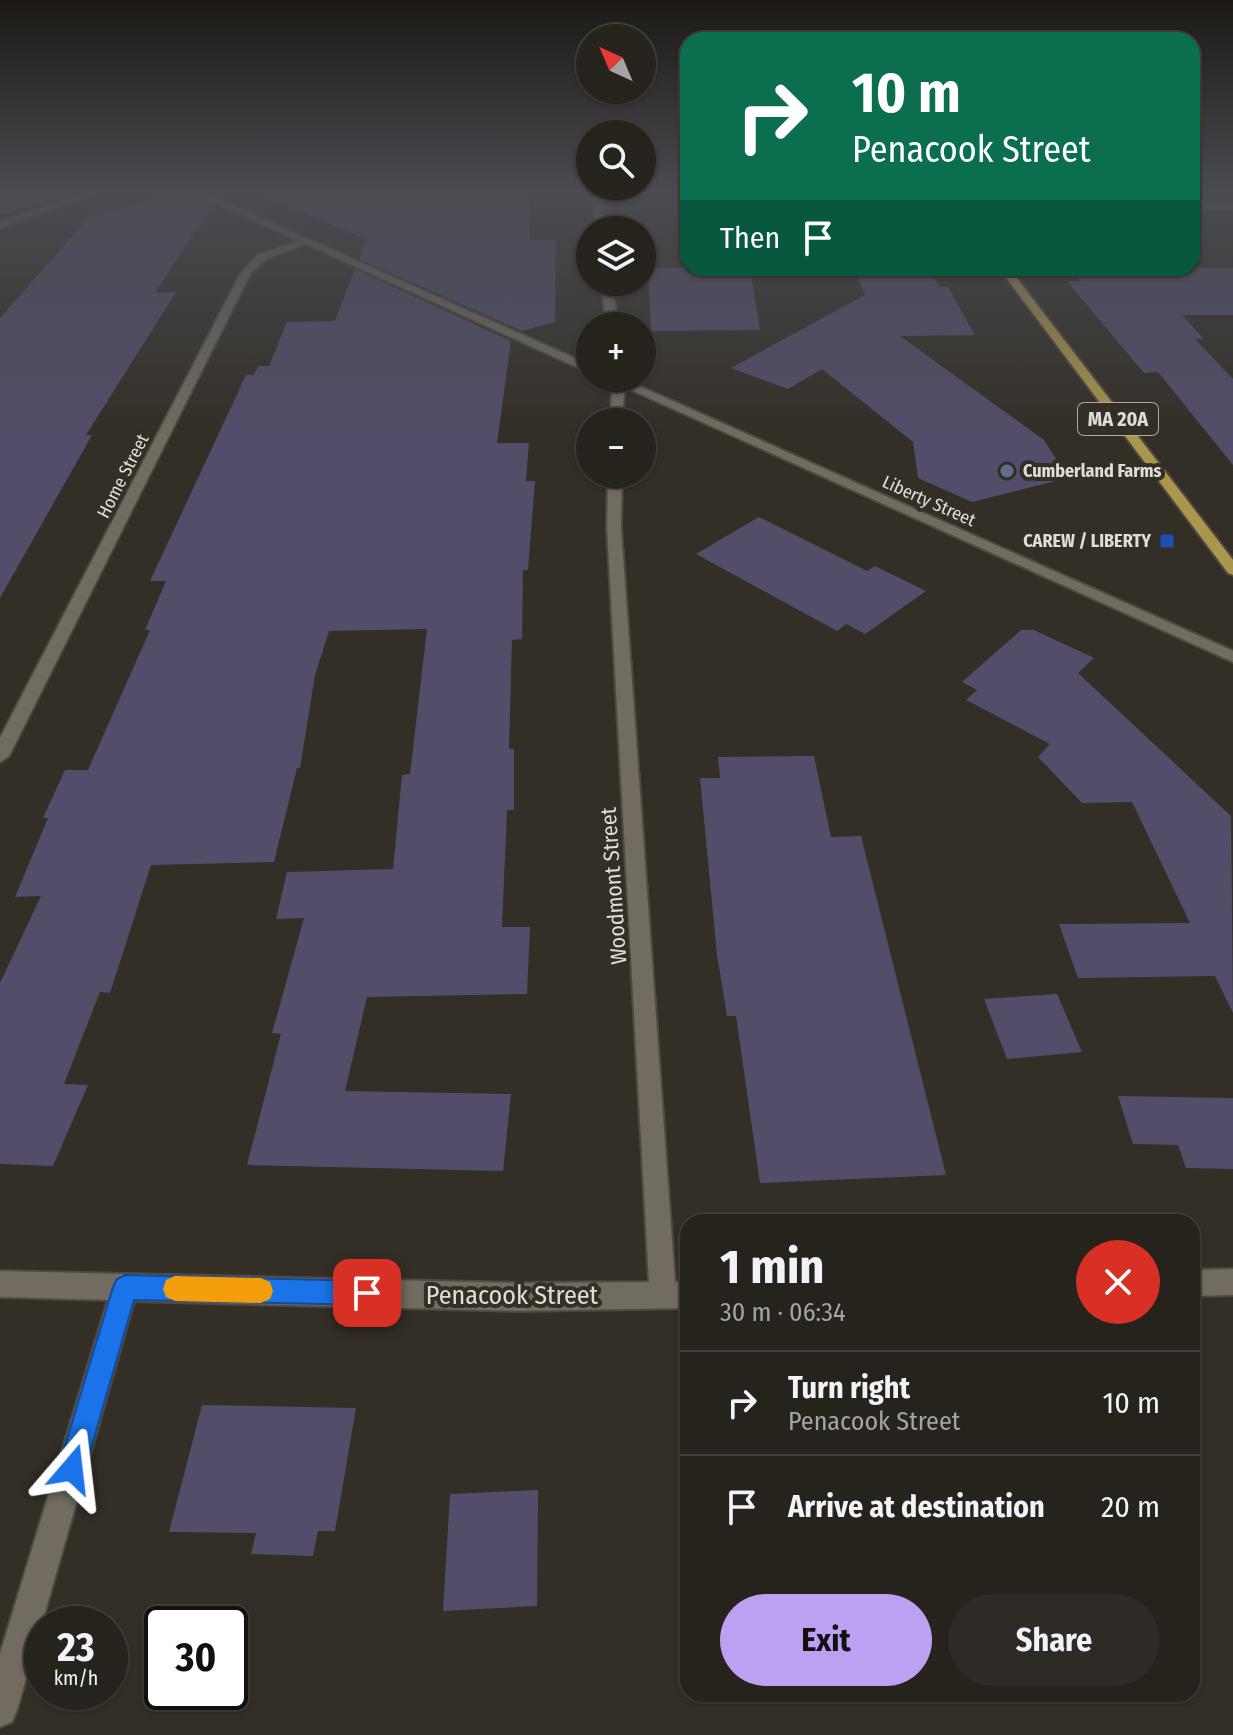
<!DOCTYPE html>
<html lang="en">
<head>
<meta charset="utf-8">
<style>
	:root { --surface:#26221c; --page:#2e2a25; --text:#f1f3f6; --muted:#a4a4a3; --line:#423f3b; --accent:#bca0f2 }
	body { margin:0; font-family:"Fira Sans Condensed",sans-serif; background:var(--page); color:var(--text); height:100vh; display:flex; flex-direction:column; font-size:30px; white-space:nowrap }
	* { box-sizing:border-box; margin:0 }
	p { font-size:26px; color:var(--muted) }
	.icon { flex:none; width:44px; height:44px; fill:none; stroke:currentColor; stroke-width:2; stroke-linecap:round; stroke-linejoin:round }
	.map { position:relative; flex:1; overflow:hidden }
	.details { position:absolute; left:680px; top:1214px; width:520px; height:488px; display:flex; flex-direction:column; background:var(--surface); border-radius:24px; box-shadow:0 2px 6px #0004,0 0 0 2px var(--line) }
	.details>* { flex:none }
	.banner { position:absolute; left:680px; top:32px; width:520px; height:244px; border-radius:24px; box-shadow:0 2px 6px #0004,0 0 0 2px var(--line); background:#0b6e4f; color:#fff; overflow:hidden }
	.needle { width:52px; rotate:316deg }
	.controls { position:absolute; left:576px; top:24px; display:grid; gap:16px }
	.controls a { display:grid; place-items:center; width:80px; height:80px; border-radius:50%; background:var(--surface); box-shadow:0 2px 6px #0004,0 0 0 2px var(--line); font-size:40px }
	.speed { position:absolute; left:24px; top:1606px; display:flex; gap:16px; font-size:40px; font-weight:700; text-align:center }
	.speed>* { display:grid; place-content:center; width:104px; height:104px; border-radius:50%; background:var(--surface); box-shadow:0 2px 6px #0004,0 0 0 2px var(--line); line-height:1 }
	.speed small { font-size:20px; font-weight:400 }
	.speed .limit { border:4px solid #111; border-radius:12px; background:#fff; color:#111 }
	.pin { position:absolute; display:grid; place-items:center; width:68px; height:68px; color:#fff; margin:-34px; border-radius:16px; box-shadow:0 4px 12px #0006 }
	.me { position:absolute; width:88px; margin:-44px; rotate:17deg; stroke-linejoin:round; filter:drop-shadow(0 0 6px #0008) }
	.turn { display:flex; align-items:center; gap:28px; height:168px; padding:0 40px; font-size:36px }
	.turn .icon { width:104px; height:104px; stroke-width:2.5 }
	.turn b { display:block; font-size:56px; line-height:68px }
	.then { display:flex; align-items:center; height:76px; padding:0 40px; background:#0003; gap:16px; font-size:30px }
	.round { display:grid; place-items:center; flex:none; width:84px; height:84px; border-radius:42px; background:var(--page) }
	.headline { display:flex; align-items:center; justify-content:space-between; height:136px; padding:0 40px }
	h1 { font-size:48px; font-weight:700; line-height:60px }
	.primary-button { display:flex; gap:16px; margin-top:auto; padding:16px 40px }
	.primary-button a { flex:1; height:92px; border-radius:48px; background:var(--accent); color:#111; font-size:32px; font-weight:700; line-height:92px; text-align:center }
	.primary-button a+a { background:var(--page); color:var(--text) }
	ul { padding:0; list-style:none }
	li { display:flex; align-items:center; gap:24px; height:104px; padding:0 40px; border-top:2px solid var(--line) }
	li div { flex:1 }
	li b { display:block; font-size:30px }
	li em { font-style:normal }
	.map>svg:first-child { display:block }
	.green { fill:#425142 }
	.building { fill:#524d69 }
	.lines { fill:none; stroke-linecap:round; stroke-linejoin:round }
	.street-casing { stroke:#4e4a42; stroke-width:4 }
	.secondary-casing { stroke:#4e4a42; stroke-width:4 }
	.primary-casing { stroke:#4e4a42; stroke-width:4 }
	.street { fill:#716b61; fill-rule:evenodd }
	.secondary { fill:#716b61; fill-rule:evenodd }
	.primary { fill:#aa964d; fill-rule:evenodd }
	.route { fill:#1a73e8; stroke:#114b97; stroke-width:2 }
	.slow { fill:#f59e0b }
	.service-dot { fill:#5c6f8a; stroke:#332e26; stroke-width:3 }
	.transit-dot { fill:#1a4fb4; stroke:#332e26; stroke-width:3 }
	.labels { text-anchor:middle; stroke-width:8; stroke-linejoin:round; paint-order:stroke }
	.far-poi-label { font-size:18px; font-weight:bold; fill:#e0ddd7; stroke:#332e26; text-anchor:start }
	.far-street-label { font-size:18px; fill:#e0ddd7; stroke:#332e26 }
	.shield { fill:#332e26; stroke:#aca8a2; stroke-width:2 }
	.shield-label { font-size:20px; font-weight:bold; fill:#e0ddd7 }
	.street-label { font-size:22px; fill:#e0ddd7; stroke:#332e26 }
	.near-street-label { font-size:26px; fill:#e0ddd7; stroke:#332e26 }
</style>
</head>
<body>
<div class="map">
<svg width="1233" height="1735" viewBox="0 0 1233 1735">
	<rect width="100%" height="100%" fill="#332e26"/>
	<path class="green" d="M0,193H67L0,215Z"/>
	<g class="building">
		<path d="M173,193H191L213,205L155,293L176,292L86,435H92L0,598V318L90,216Z"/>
		<path d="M256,193H529L530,240H556L555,322L522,331L359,259L366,239Z"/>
		<path d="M648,268H750L760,330L651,331Z"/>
		<path d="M853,268H929L939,287H948L975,335L900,336L1044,440L1068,478L972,502L918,478L913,442L822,369L788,389L731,368L865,295Z"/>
		<path d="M1070,268H1233V315H1182L1204,339H1195L1233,379V465L1158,372L1144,373L1067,281H1081Z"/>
		<path d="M355,269L511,341L497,443H529L526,481H535L528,570H523L522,639L512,640L509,749H514V810H507L502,927H530L527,994L367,997L345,1091L511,1094L503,1171L247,1165L281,1034L272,1033L304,918L276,919L287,872L393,869L402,775L410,774L427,629L329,631L315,675L300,768H297L274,862L151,865L110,993L100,992L64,1084L88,1085L53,1166L0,1164V983L41,896L15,897L48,818H43L65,770H88L150,630H145L166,581H150L246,375H254L258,366H269L287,322L335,321Z"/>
		<path d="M759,517L867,571L875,566L926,591L865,634L846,624L837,631L696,554Z"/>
		<path d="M1021,630H1034L1094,658L1078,673L1231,816L1233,1013L1215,976L1078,978L1059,924L1190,923L1132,802L1082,803L1038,757L1050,744L966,700L977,690L962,682Z"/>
		<path d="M814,756L831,837L861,836L946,1175L760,1183L736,1016H727L717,955L700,778H720L718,757Z"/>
		<path d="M1057,994L1082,1052L1007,1059L984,999Z"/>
		<path d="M1118,1096L1233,1098V1169L1186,1168L1178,1145L1133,1144Z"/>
		<path d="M202,1405L356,1408L335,1531H318L313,1556L251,1554L256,1533L169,1532Z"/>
		<path d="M538,1490L537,1606L443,1611L450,1494Z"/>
	</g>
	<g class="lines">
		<defs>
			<g id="street">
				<path d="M83,193H94L0,228V222Z"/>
				<path d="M592,193H600L606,230H596Z"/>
				<path d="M1233,202V208L1192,211V205Z"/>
				<path d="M303,240L311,242L266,259L250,274L9,756L0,762V738L241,273L258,255Z"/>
				<path d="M602,282H612L618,326H606Z"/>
				<path d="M613,378H625L622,422H610Z"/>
				<path d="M608,474H622L621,528L675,1282H688V1308L518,1311L134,1301L17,1710L12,1722L0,1727V1654L108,1300L0,1297V1271L518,1283L649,1282L607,528Z"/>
				<path d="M1233,1269V1295L1192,1296V1270Z"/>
			</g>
			<g id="secondary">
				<path d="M194,193H205L590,365V373Z"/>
				<path d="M605,378H621L1233,651V662Z"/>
			</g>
			<path id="primary" d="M999,268H1009L1233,560V575L1228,573Z"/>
		</defs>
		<use href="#street" class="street-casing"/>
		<use href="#secondary" class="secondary-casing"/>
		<use href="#primary" class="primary-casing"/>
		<use href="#street" class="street"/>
		<use href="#secondary" class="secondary"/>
		<use href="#primary" class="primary"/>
	</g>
	<linearGradient id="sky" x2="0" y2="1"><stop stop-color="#1c1915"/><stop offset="0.44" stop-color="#4a4c52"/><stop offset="1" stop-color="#4a4c52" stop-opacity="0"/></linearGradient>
	<rect width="1233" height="435" fill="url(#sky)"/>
	<path class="route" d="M125,1275L367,1281L375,1285L379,1293L375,1302L367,1305L134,1300L85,1469L81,1478L72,1482L62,1478L58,1469L113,1287L117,1279Z"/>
	<path class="slow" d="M175,1276L261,1278L270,1282L273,1291L270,1299L261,1303L175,1301L166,1297L163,1289L166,1280Z"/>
	<circle class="service-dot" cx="1007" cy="471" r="8"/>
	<rect class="transit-dot" x="1159" y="533" width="16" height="16" rx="4"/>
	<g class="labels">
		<g class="far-poi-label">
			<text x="1023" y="477">Cumberland Farms</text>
			<text x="1151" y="547" text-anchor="end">CAREW / LIBERTY</text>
		</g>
		<g class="far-street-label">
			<text transform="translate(123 476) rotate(-63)" y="6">Home Street</text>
			<text transform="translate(929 501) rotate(24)" y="6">Liberty Street</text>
		</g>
		<rect class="shield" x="1078" y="403" width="80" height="32" rx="6"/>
		<g class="shield-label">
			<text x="1118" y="426">MA 20A</text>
		</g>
		<g class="street-label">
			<text transform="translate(613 886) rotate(-94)" y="8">Woodmont Street</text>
		</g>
		<g class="near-street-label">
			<text x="512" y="1304">Penacook Street</text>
		</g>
	</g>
</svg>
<div class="controls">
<a><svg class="needle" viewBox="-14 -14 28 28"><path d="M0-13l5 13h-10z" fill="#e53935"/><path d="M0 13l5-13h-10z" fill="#a4a4a3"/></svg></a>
<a><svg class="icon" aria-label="search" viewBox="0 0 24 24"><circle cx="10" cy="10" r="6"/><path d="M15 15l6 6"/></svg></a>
<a><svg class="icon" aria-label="layers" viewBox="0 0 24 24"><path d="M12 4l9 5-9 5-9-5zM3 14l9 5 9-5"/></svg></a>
<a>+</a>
<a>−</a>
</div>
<div class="speed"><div>23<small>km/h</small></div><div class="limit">30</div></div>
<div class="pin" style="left:367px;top:1293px;background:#d93025"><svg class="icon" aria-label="arrive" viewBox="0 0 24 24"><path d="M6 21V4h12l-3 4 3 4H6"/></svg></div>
<svg class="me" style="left:72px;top:1469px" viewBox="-20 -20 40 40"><path d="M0-17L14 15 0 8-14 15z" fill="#1a73e8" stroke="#fff" stroke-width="4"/></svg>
<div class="banner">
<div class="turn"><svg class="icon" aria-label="right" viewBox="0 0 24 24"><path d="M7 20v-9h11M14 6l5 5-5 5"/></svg><div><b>10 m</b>Penacook Street</div></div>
<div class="then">Then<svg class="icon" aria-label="arrive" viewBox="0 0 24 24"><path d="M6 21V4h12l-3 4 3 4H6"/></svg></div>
</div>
<section class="details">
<div class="headline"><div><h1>1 min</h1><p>30 m · 06:34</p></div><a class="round" style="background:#d93025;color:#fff"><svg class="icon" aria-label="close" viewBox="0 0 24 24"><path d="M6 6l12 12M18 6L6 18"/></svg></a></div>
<ul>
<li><svg class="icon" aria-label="right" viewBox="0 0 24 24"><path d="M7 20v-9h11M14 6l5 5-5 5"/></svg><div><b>Turn right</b><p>Penacook Street</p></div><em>10 m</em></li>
<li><svg class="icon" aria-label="arrive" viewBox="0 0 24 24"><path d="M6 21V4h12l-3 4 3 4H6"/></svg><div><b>Arrive at destination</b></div><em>20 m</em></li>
</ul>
<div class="primary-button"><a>Exit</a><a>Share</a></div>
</section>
</div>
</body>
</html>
